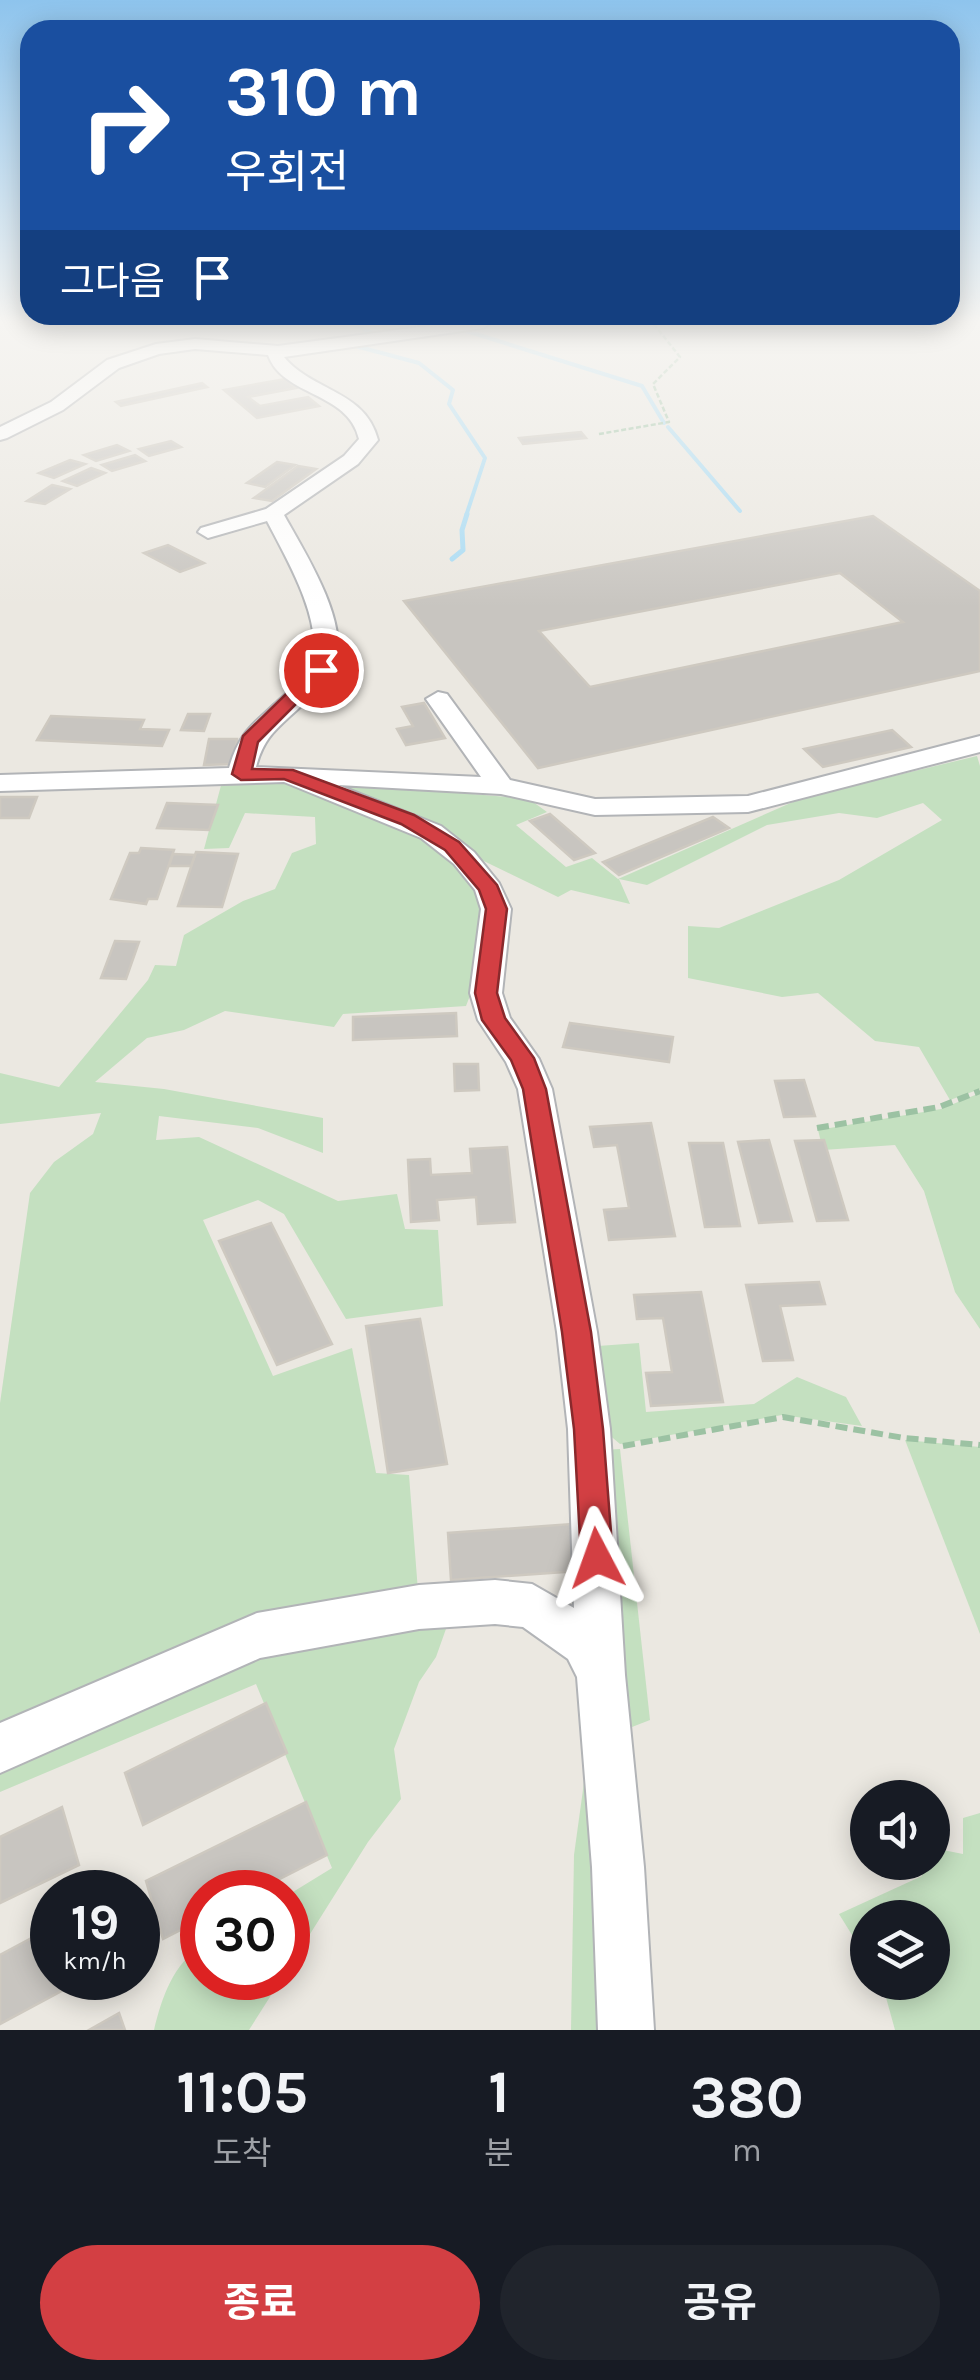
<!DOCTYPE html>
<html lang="ko">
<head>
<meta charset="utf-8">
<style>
	:root { --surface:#171b24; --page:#20242c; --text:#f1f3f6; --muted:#9ea1a6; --accent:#d33f43 }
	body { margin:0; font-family:Karla,"Noto Sans KR",sans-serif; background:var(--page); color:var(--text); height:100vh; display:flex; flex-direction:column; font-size:38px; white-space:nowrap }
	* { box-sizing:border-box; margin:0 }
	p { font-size:32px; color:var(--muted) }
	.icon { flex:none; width:55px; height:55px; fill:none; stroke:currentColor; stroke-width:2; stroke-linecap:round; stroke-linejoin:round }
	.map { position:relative; height:2030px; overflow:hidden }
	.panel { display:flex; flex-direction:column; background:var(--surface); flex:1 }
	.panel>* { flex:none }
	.hud { position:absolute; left:20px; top:20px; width:940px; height:305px; border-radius:30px; box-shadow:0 5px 25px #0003; background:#1a4fa0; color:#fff; overflow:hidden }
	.fabs { position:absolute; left:850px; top:1780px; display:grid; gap:20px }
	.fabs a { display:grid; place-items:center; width:100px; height:100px; border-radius:50%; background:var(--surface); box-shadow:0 5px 25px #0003; font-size:50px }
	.speed { position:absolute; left:30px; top:1870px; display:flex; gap:20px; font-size:50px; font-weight:700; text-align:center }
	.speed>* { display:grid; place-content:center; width:130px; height:130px; border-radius:50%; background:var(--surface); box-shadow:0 5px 25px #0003; line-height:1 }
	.speed small { font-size:25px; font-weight:400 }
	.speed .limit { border:15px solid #d22; background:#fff; color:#111 }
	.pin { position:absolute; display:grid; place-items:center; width:85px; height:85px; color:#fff; margin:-42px; border:5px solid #fff; border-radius:50%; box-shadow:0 2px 10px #0007 }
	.me { position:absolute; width:110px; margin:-55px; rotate:356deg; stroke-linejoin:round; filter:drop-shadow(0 0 8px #0008) }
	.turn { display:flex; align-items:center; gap:35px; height:210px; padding:0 40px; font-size:45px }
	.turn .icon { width:130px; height:130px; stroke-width:2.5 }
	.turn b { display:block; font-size:70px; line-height:85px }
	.then { display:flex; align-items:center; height:95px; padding:0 40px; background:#0003; gap:20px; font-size:38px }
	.eta { display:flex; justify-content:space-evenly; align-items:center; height:170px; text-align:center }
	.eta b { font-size:60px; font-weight:700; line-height:70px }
	.action { display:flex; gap:20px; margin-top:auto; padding:20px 40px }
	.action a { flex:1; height:115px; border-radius:60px; background:var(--accent); color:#fff; font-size:40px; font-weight:700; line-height:115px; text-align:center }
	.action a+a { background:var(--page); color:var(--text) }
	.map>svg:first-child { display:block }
	.green { fill:#c4e0c0 }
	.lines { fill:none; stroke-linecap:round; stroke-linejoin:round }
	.stream-far1 { stroke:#a8dbf4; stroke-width:4 }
	.stream { stroke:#a8dbf4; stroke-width:5 }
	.building { fill:#c8c5c0; stroke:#cec9c0; stroke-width:2.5; fill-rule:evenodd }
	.minor-casing { stroke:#b2b4b7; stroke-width:4 }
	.path-far1 { stroke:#9cc2a3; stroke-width:2.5; stroke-dasharray:5 2.5; stroke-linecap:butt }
	.path { stroke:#9cc2a3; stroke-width:6; stroke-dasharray:12 6; stroke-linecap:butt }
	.minor { fill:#fff; fill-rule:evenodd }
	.route { fill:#d33f43; stroke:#89292c; stroke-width:2.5 }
</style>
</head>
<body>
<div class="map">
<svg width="980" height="2030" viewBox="0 0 980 2030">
	<rect width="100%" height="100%" fill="#ebe8e1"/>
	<g class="green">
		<path d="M977,756L980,766V1089L950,1100L919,1047L875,1041L818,993L782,997L688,978V926L719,928L839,880L942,820L923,803L877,818L839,813L767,825L647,885L619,879L630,904L571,890L558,897L319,781L529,799L547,812L516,825L566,867L592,858L618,879L802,798Z"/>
		<path d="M286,777L440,844L475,888L482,920L476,980L466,1006L343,1014L334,1027L225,1011L184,1030L147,1038L95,1082L164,1089L323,1118V1153L258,1128L159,1116L156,1140L199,1137L338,1201L397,1194L405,1229L438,1230L443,1306L346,1319L284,1214L258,1200L203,1220L273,1376L352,1348L376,1473L409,1475L418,1591L0,1730V1403L30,1193L54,1162L93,1134L101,1113L0,1124V1073L59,1087L148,980L155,965L176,966L184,935L243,901L275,889L292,853L316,844L315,817L245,813L229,848L204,849L223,778Z"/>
		<path d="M980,1093V1329L955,1292L924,1191L895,1145L823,1150L818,1130L941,1109Z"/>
		<path d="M639,1343L646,1412L754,1404L797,1377L846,1397L862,1426L782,1415L620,1444L607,1433L598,1346Z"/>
		<path d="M905,1440L980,1447V1634Z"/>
		<path d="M620,1449L650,1720L632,1727L621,1667L603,1450Z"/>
		<path d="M452,1612L436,1657L419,1682L394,1749L401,1799L368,1842L288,1969V1895L332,1868L256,1684L0,1792V1762L261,1646Z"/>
		<path d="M594,1710L612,2030H571L574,1855Z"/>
		<path d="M980,1813V2030H895L882,1983L932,1982V1918H868L867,1959L839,1914L922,1876L921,1863L932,1862L933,1848L963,1854V1818Z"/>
		<path d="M202,1946V1978H282L249,2030H154C162,1997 173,1964 202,1946Z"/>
	</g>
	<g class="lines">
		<g class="stream-far1">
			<path d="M348,323L376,334"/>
			<path d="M460,329L642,386L664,423"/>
			<path d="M348,344L419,363L453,390L449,404L485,458L466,516"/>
			<path d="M668,427L740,511"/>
		</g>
		<path class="stream" d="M452,559L463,550L462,530L467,514"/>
	</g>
	<g class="building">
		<path d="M285,379L296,388L248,397L260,406L308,397L319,406L257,418L224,390Z"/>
		<path d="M202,383L207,387L121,406L116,402Z"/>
		<path d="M581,432L586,438L523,444L519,438Z"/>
		<path d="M171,441L181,447L149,456L139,449Z"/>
		<path d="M117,445L129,451L96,461L84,455Z"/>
		<path d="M135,455L145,461L112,471L102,465Z"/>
		<path d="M70,460L85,464L54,478L39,473Z"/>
		<path d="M277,462L295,465L265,487L247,483Z"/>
		<path d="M298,466L316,469L272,501L254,498Z"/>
		<path d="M91,468L105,473L77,486L63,481Z"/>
		<path d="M52,485L70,489L45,504L27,501Z"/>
		<path d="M873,516L980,591V671L538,768L404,601ZM840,573L903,622L590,687L539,631Z"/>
		<path d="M168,545L204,563L180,572L144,553Z"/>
		<path d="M424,703L445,738L406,745L397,729L413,726L402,707Z"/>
		<path d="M188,714H210L204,731L181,730Z"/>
		<path d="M51,716L144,720L140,729L169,730L162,746L37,740Z"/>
		<path d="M892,730L911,747L823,767L804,749Z"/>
		<path d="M209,739H237L233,764L204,765Z"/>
		<path d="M0,797H37L29,818H0Z"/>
		<path d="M167,803L218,805L209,830L157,828Z"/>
		<path d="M550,814L595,853L574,860L530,821Z"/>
		<path d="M713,817L729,828L619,875L603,862Z"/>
		<path d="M141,848L174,850L157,899H148L146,904L111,899L130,853H139Z"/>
		<path d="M196,852L238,854L222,907L178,906Z"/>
		<path d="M173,854L195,855L191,866H169Z"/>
		<path d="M115,941L139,942L126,979L101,978Z"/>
		<path d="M456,1013L457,1036L353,1040V1017Z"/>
		<path d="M570,1023L673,1037L669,1062L563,1047Z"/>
		<path d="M454,1064H478L479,1090L455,1091Z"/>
		<path d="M804,1080L815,1116L784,1117L775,1081Z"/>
		<path d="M651,1123L675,1236L609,1240L604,1210L629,1208L617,1145L594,1147L590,1127Z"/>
		<path d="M769,1140L792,1221L759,1223L738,1142Z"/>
		<path d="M824,1140L848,1220L817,1221L795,1141Z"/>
		<path d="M689,1143H723L740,1226L705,1227Z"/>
		<path d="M507,1147L515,1222L478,1224L476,1197L437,1200L439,1220L411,1222L408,1160L430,1159L431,1175L472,1173L470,1149Z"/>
		<path d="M271,1223L332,1344L277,1365L219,1241Z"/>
		<path d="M819,1282L825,1304L780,1306L793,1360L763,1361L746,1285Z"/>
		<path d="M701,1292L723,1402L651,1406L646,1373L672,1372L663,1318L637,1319L634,1295Z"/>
		<path d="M420,1319L447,1464L388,1473L366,1326Z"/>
		<path d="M572,1524L578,1571L451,1580L448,1533Z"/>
		<path d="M266,1703L287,1753L143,1825L125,1773Z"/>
		<path d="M306,1802L327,1855L254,1892H202V1919L163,1939L146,1881Z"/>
		<path d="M62,1807L79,1865L0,1903V1837Z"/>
		<path d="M52,1927V1978H86L0,2024V1955Z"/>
		<path d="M119,2013L125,2030H89Z"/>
	</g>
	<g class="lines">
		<defs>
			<path id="minor" d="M450,323H491L483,328L284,357C313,392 365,390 378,440L358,464L284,515C304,551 345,615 337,658C332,679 315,693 300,707C278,728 264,736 256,767L481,777L426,699L438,692L447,694L510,780L595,799L748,796L980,736V752L748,812L595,815L501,794L338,785L441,826L474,852L499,883L511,909L502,993L510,1018L539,1059L552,1089L597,1332L610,1429L625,1675L644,1867L654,2030H598L592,1867L577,1677L568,1659L523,1627L495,1624L419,1629L260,1658L0,1773V1723L257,1613L419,1585L495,1580L532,1584L574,1608L568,1429L557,1332L518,1089L506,1062L478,1020L470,993L481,909L475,890L454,864L421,838L284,782L0,791V775L229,768C239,733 252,725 278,701C291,689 307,678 312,659C323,620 285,556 267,521L208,538L198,532L201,528L266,509L344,456L359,439C348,391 283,397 268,355L195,349L159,354L119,368L63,410L7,438L0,440V427L51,402L107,360L156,344L195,339L278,346Z"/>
		</defs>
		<use href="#minor" class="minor-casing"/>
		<path class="path-far1" d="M599,434L669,422L653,384L680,357L653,323"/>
		<g class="path">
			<path d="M817,1128L939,1107L980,1091"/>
			<path d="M623,1446L783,1417L904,1438L980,1445"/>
		</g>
		<use href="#minor" class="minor"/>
	</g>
	<linearGradient id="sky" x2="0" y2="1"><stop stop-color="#8ec4ed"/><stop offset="0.53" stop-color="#f6f5f2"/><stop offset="1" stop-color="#f6f5f2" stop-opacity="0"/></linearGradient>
	<rect width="980" height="607" fill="url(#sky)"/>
	<path class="route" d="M315,666L330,670L258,742L252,769L293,770L414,815L459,842L497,885L507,909L497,993L505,1018L534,1058L546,1089L591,1332L603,1429L613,1558L608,1568L597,1572L585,1568L581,1558L574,1429L562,1332L523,1089L511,1060L482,1020L475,993L486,909L479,890L445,850L401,824L284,779L241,780L232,774L243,736Z"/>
</svg>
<div class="fabs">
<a><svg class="icon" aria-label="sound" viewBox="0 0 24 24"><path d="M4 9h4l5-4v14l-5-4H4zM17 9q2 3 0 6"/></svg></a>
<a><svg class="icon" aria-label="layers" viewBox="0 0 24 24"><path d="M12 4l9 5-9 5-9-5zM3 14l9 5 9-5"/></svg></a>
</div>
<div class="speed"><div>19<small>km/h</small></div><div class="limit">30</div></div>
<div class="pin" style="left:321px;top:670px;background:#d93025"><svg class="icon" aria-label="arrive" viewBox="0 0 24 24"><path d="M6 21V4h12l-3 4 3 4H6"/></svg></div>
<svg class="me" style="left:597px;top:1558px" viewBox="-20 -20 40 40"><path d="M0-17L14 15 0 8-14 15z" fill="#d33f43" stroke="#fff" stroke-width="4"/></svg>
<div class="hud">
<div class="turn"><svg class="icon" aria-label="right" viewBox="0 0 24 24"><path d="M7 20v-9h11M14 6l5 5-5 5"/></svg><div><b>310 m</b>우회전</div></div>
<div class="then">그다음<svg class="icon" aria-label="arrive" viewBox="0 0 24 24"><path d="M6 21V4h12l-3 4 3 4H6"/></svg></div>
</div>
</div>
<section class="panel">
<div class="eta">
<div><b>11:05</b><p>도착</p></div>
<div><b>1</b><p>분</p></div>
<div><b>380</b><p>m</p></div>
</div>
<div class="action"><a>종료</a><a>공유</a></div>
</section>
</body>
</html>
